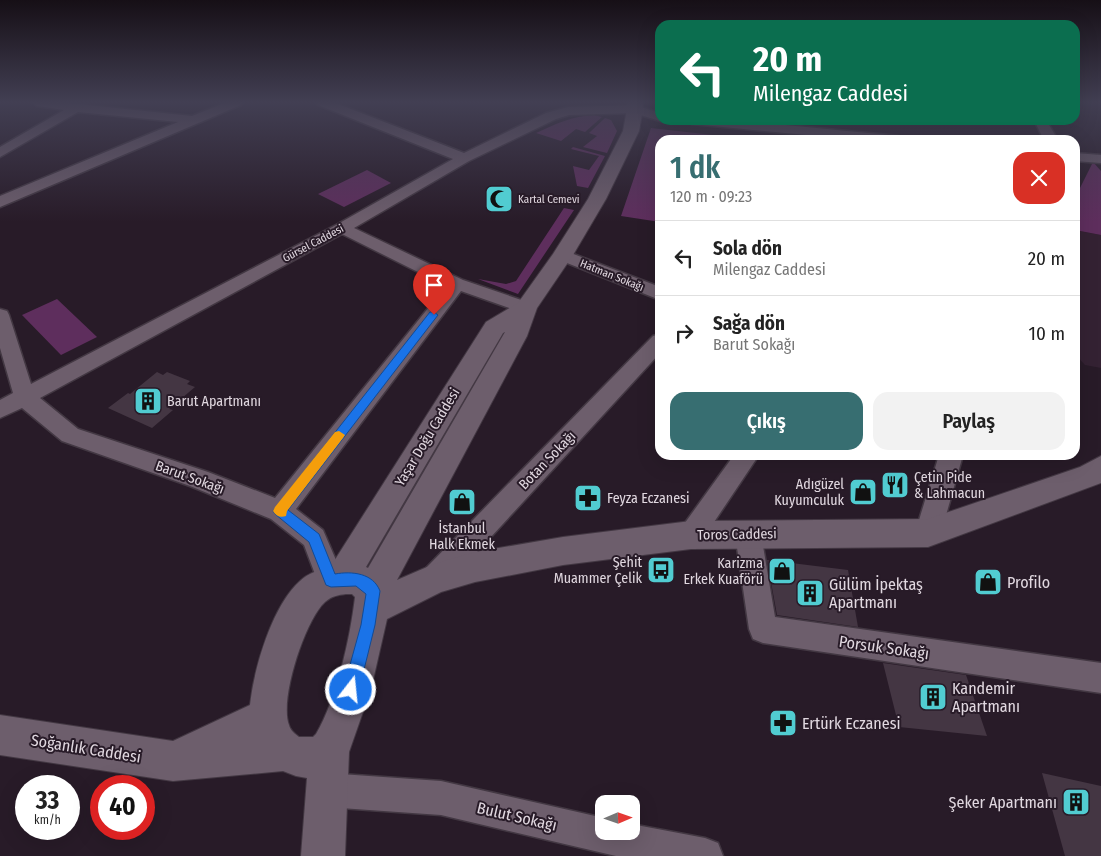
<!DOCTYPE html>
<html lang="tr">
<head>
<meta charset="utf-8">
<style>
	:root { --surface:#fff; --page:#f2f2f2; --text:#222; --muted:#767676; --line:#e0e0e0; --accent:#376e71 }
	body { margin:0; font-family:"Fira Sans Condensed",sans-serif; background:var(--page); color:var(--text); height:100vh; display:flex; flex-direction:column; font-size:19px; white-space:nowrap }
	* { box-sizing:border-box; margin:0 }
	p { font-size:16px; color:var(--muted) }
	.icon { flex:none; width:28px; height:28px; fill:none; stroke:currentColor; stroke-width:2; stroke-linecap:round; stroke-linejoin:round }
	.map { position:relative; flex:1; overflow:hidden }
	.side { position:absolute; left:655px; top:135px; width:425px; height:325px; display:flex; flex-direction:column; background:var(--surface); border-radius:15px; box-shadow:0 5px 20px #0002 }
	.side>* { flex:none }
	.hud { position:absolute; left:655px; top:20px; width:425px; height:105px; border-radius:15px; box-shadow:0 5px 20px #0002; background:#0b6e4f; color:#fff; overflow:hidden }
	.needle { width:32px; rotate:88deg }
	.tools { position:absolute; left:595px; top:795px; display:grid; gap:10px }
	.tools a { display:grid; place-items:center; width:45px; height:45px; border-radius:10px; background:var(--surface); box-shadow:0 5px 20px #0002; font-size:25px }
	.speed { position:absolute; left:15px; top:775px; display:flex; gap:10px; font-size:25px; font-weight:700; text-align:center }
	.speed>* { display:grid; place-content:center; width:65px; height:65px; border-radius:50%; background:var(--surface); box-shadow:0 5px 20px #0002; line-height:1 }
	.speed small { font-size:12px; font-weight:400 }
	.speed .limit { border:8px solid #d22; background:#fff; color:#111 }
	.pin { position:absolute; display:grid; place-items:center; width:42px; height:42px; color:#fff; margin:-51px -21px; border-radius:50% 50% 50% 0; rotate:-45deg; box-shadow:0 0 5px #0007 }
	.pin .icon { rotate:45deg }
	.me { position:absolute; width:55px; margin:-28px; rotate:16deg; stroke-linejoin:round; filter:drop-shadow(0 0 4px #0008) }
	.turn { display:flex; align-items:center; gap:18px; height:105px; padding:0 15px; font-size:22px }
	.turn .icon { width:65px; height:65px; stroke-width:2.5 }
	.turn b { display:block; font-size:35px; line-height:42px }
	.round { display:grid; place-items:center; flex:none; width:52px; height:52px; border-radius:15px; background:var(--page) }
	.head { display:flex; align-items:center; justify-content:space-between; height:85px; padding:0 15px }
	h1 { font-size:30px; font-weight:600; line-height:38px; color:var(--accent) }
	.primary-button { display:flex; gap:10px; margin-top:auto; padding:10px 15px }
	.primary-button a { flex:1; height:58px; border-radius:15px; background:var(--accent); color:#fff; font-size:20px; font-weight:600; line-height:58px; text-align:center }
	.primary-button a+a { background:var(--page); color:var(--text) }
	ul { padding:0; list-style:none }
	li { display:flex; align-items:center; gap:15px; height:75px; padding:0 15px; border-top:1px solid var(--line) }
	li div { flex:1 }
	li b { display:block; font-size:19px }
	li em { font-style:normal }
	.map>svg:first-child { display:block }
	.built { fill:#342233 }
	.green { fill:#5e2e5d }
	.building { fill:#443643 }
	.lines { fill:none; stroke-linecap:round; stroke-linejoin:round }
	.street-casing { stroke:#433843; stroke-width:3 }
	.secondary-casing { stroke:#433843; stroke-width:2 }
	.street { fill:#6d5e6c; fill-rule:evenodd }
	.secondary { fill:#6d5e6c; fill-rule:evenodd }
	.route { fill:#1a73e8; stroke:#114b97 }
	.slow { fill:#f59e0b }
	.labels { text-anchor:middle; stroke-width:4; stroke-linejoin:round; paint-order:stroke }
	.far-poi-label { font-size:11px; fill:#e1d8e0; stroke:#281b28; text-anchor:start }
	.far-street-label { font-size:11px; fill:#e1d8e0; stroke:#281b28 }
	.poi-label { font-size:14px; fill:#e1d8e0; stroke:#281b28; text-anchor:start }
	.street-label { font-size:14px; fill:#e1d8e0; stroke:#281b28 }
	.near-poi-label { font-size:16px; fill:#e1d8e0; stroke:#281b28; text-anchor:start }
	.near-street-label { font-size:16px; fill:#e1d8e0; stroke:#281b28 }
</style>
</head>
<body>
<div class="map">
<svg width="1101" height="856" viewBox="0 0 1101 856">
	<rect width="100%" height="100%" fill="#281b28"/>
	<path class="built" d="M1075,230L1101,235V368L1085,365L1075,354Z"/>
	<g class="green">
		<path d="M594,115L602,117L585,132L576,129L561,141L536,133C556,124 572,116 594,115Z"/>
		<path d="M605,118L611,120L617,131L607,153L583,147L597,136L589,133Z"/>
		<path d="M651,128L757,140H660V222L621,216Z"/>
		<path d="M573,147L605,156L588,188L577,186L573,166L589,170L599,156L571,149Z"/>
		<path d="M1093,162L1101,171V235L1075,230V198Z"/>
		<path d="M367,170L391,183L344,207L318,194Z"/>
		<path d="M564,208L574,210L518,294L478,279L506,284L516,281Z"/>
		<path d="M57,299L97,337L61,355L22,315Z"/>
	</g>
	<g class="building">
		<path d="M157,372L163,375L167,372L190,381L187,384L195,387L169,409L173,410L152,428L108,408L128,393L130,394Z"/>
		<path d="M767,560L848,570L858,627L777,615Z"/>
		<path d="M883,663L966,675L987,736L899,727Z"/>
		<path d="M1042,773L1101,786V856H1065Z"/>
	</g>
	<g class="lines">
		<defs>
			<g id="street">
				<path d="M31,102H60L192,116L227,102H243L241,105L0,207V196L178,122L78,112L0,157V147L64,110L37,106Z"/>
				<path d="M316,102H333L464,153L546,113L568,107L635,105L660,113V120H663L660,121L634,113L569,115L556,119L469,161L354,228L463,280L533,304L535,308L533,312L526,314L461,291L296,509L323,530L345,581L341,590L331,594L321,590L304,545L271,519L190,486L62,441L22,408L0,418V400L13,393L0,348V309L7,311L9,315L31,384L336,225L453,159L318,105ZM342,234L446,286L275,498L208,472L78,429L40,398Z"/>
				<path d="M686,120H732L899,136L906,140H858L692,124Z"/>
				<path d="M1034,120H1046L1058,140H1044Z"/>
				<path d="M1075,153L1101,155V163L1075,161Z"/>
				<path d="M563,250L660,287V300L557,259L554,255L557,251Z"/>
				<path d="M660,334V353L444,588L434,592L424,588L420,579L424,570L653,336Z"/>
				<path d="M734,455H759L700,543L691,546L682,543L678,535L682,527Z"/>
				<path d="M939,455H963L941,533L937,541L928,544L919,541L915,533Z"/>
				<path d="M748,523L757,526L761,534L775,617L1101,663V693L763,643L753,639L749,629L735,534L739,526Z"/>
				<path d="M326,773L441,781L604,818V831H631V824L705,838L718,843L723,856H616L441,815L326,807L314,802L309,790L314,778Z"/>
			</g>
			<path id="secondary" d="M627,102H642L643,109L639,131L606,199L573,255L537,308L527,336L397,580L434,564L475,552L563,537L691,521L928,519L1080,467L1101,456V483L928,547L691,549L563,565L475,582L441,592L387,619L371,689L349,752L345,856H301L307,778L296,776L283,771L173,781L0,755V715L173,741L250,705C254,668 272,606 300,581C308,573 320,570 331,566L486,322L518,303L553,254L588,199L623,131L627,109ZM505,332L368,568L366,567L503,333ZM346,594H352L355,597C350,638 337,698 316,734L313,737H299C295,734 290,730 289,725C279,700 305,620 325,602C332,596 338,595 346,594Z"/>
		</defs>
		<use href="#street" class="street-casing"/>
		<use href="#secondary" class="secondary-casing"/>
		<use href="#street" class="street"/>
		<use href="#secondary" class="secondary"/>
	</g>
	<linearGradient id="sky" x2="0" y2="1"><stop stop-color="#160f16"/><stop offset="0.46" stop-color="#423f53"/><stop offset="1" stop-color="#423f53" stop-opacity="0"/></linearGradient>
	<rect width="1101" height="222" fill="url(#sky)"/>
	<path class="route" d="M430,312H434L438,315L288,510L319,534L335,574C352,571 373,573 380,591L375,625L359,690L357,696L351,698L346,696L343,690L361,625L366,594L356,586L331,587L326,585L309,542L275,514L273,511Z"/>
	<path class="slow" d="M339,431L345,435L343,438L287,511L286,516C280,518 276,516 273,511L275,507L335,432Z"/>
	<defs>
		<symbol id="mosque-square" viewBox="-11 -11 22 22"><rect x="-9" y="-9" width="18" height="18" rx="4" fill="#51ccd1" stroke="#281b28"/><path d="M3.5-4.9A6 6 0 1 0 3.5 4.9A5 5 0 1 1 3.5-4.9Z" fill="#111"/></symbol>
		<symbol id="building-square" viewBox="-11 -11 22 22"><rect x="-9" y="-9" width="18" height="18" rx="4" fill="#51ccd1" stroke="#281b28"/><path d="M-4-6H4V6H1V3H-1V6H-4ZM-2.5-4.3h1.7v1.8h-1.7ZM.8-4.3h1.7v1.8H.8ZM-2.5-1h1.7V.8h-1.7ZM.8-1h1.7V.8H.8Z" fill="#111"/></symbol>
		<symbol id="restaurant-square" viewBox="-11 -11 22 22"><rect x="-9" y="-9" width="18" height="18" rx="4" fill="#51ccd1" stroke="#281b28"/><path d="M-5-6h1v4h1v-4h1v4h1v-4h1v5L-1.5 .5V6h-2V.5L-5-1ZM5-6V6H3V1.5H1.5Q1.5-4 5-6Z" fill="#111"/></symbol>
		<symbol id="shop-square" viewBox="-11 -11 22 22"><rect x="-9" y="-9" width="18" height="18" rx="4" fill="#51ccd1" stroke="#281b28"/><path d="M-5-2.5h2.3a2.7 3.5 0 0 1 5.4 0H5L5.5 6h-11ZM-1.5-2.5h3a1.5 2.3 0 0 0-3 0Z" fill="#111"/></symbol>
		<symbol id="pharmacy-square" viewBox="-11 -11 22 22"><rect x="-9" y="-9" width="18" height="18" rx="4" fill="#51ccd1" stroke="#281b28"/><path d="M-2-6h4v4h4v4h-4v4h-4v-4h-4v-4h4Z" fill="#111"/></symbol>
		<symbol id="bus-square" viewBox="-11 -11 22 22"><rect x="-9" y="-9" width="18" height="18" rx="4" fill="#51ccd1" stroke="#281b28"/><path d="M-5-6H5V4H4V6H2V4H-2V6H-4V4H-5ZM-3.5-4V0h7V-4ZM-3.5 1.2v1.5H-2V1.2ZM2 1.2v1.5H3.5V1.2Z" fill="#111"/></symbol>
	</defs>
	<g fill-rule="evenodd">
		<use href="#mosque-square" x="483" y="183" width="32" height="32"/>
		<use href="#building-square" x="132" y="385" width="32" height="32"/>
		<use href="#restaurant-square" x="879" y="469" width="32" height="32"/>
		<use href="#shop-square" x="847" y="476" width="32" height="32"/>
		<use href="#pharmacy-square" x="572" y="482" width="32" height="32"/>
		<use href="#shop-square" x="446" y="486" width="32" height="32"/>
		<use href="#bus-square" x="645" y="554" width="32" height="32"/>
		<use href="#shop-square" x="766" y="555" width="32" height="32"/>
		<use href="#shop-square" x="972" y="566" width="32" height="32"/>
		<use href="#building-square" x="794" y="577" width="32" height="32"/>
		<use href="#building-square" x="917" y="681" width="32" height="32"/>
		<use href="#pharmacy-square" x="767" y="707" width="32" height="32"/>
		<use href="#building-square" x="1060" y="786" width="32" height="32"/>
	</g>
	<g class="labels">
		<g class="far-poi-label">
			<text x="518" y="203">Kartal Cemevi</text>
		</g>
		<g class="far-street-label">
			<text transform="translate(313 243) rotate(-28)" y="4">Gürsel Caddesi</text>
			<text transform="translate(612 275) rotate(22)" y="4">Hatman Sokağı</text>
		</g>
		<g class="poi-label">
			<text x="167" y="406">Barut Apartmanı</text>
			<text x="914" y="482">Çetin Pide<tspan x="914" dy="16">&amp; Lahmacun</tspan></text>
			<text x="844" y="489" text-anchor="end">Adıgüzel<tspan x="844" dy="16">Kuyumculuk</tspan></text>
			<text x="607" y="503">Feyza Eczanesi</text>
			<text x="462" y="533" text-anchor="middle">İstanbul<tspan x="462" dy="16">Halk Ekmek</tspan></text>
			<text x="642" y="567" text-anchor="end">Şehit<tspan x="642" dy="16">Muammer Çelik</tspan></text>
			<text x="763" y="568" text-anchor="end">Karizma<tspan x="763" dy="16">Erkek Kuaförü</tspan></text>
		</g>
		<g class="street-label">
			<text transform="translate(427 437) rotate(-59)" y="5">Yaşar Doğu Caddesi</text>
			<text transform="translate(547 460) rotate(-46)" y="5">Botan Sokağı</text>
			<text transform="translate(190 477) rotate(20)" y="5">Barut Sokağı</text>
			<text transform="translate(737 534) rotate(-1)" y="5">Toros Caddesi</text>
		</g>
		<g class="near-poi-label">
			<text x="1007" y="588">Profilo</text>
			<text x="829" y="590">Gülüm İpektaş<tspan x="829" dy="18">Apartmanı</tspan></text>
			<text x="952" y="694">Kandemir<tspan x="952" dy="18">Apartmanı</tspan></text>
			<text x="802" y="729">Ertürk Eczanesi</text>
			<text x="1057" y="808" text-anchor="end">Şeker Apartmanı</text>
		</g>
		<g class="near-street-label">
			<text transform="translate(884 647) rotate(8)" y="6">Porsuk Sokağı</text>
			<text transform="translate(86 748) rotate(9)" y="6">Soğanlık Caddesi</text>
			<text transform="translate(517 816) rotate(13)" y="6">Bulut Sokağı</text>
		</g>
	</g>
</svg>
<div class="tools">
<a><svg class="needle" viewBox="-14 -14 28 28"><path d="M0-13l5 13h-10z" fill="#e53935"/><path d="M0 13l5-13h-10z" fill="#767676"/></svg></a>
</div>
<div class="speed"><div>33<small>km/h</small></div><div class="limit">40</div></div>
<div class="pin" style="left:434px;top:315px;background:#d93025"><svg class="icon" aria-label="arrive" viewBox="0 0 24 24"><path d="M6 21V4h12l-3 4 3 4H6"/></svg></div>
<svg class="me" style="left:351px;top:690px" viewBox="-20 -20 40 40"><circle r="17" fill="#1a73e8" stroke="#fff" stroke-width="3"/><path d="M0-11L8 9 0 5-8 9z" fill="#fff"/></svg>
<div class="hud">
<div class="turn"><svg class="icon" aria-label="left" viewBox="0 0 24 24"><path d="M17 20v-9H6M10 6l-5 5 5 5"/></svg><div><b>20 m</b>Milengaz Caddesi</div></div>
</div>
<section class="side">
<div class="head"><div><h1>1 dk</h1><p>120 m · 09:23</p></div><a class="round" style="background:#d93025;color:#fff"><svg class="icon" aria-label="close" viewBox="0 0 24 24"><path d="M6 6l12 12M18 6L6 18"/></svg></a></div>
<ul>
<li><svg class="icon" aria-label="left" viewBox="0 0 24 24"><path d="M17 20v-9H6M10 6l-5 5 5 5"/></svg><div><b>Sola dön</b><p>Milengaz Caddesi</p></div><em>20 m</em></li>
<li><svg class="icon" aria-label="right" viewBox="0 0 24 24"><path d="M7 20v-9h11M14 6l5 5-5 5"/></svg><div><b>Sağa dön</b><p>Barut Sokağı</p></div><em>10 m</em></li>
</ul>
<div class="primary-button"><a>Çıkış</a><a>Paylaş</a></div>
</section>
</div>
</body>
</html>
